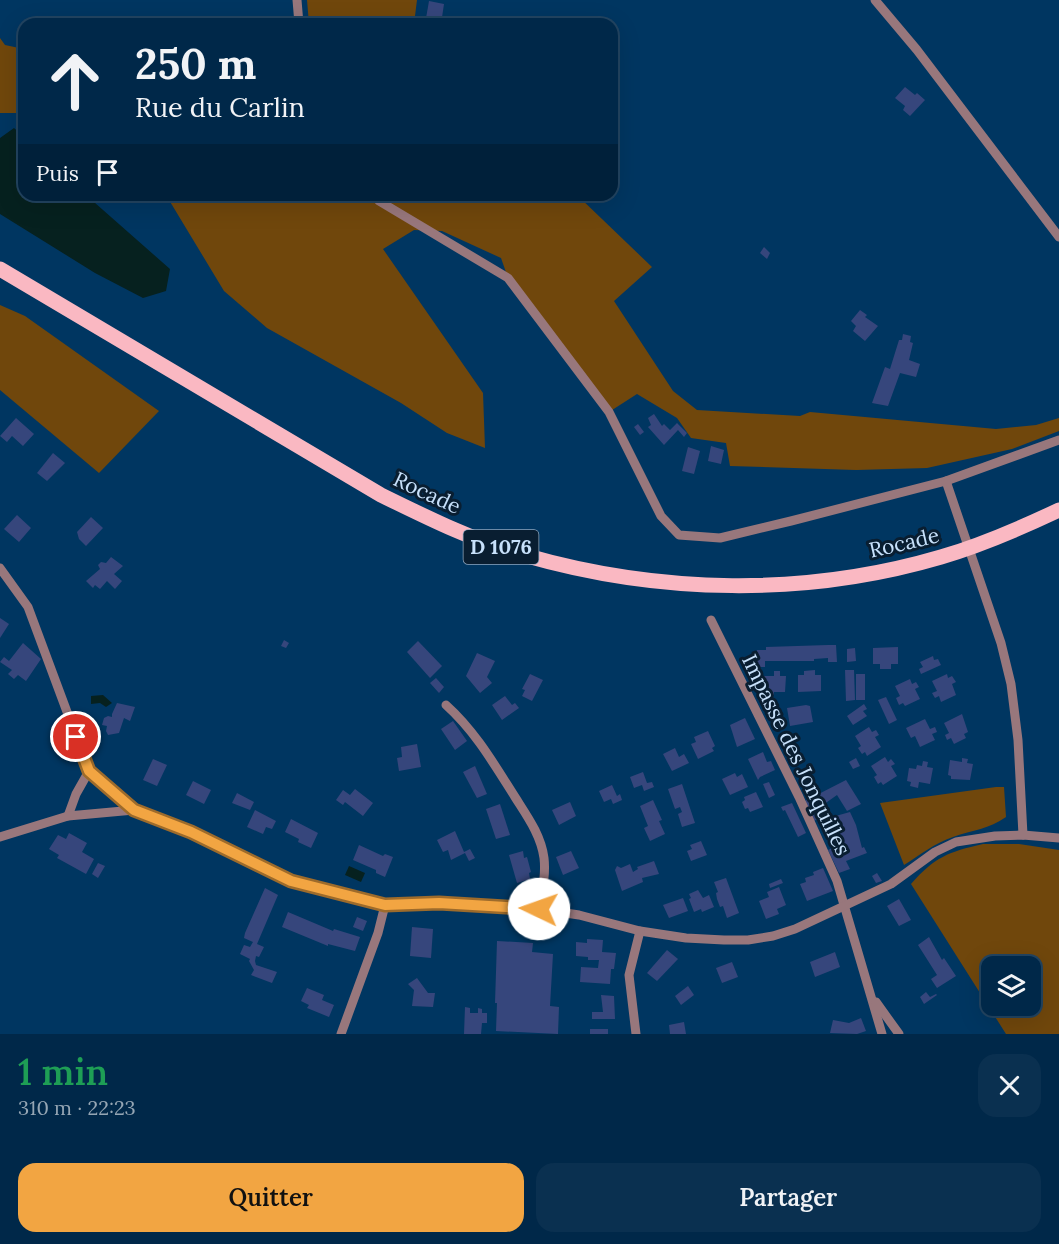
<!DOCTYPE html>
<html lang="fr">
<head>
<meta charset="utf-8">
<style>
	:root { --surface:#002849; --page:#0a3050; --text:#f1f3f6; --muted:#95a6b4; --line:#224461; --accent:#f2a542 }
	body { margin:0; font-family:Lora,serif; background:var(--page); color:var(--text); height:100vh; display:flex; flex-direction:column; font-size:22px; white-space:nowrap }
	* { box-sizing:border-box; margin:0 }
	p { font-size:20px; color:var(--muted) }
	.icon { flex:none; width:33px; height:33px; fill:none; stroke:currentColor; stroke-width:2; stroke-linecap:round; stroke-linejoin:round }
	.map { position:relative; height:1034px; overflow:hidden }
	.details { display:flex; flex-direction:column; background:var(--surface); flex:1 }
	.details>* { flex:none }
	.guide { position:absolute; left:18px; top:18px; width:600px; height:183px; border-radius:18px; box-shadow:0 6px 24px #0002,0 0 0 2px var(--line); background:#002849; color:var(--text); overflow:hidden }
	.tools { position:absolute; left:981px; top:956px; display:grid; gap:12px }
	.tools a { display:grid; place-items:center; width:60px; height:60px; border-radius:12px; background:var(--surface); box-shadow:0 6px 24px #0002,0 0 0 2px var(--line); font-size:30px }
	.pin { position:absolute; display:grid; place-items:center; width:51px; height:51px; color:#fff; margin:-26px; border:3px solid #fff; border-radius:50%; box-shadow:0 2px 6px #0007 }
	.me { position:absolute; width:66px; margin:-33px; rotate:273deg; stroke-linejoin:round; filter:drop-shadow(0 0 4px #0008) }
	.turn { display:flex; align-items:center; gap:21px; height:126px; padding:0 18px; font-size:27px }
	.turn .icon { width:78px; height:78px; stroke-width:2.5 }
	.turn b { display:block; font-size:42px; line-height:51px }
	.then { display:flex; align-items:center; height:57px; padding:0 18px; background:#0003; gap:12px; font-size:22px }
	.round { display:grid; place-items:center; flex:none; width:63px; height:63px; border-radius:18px; background:var(--page) }
	.overview { display:flex; align-items:center; justify-content:space-between; height:102px; padding:0 18px }
	h1 { font-size:36px; font-weight:600; line-height:45px; color:#1e9e55 }
	.cta { display:flex; gap:12px; margin-top:auto; padding:12px 18px }
	.cta a { flex:1; height:69px; border-radius:18px; background:var(--accent); color:#111; font-size:24px; font-weight:600; line-height:69px; text-align:center }
	.cta a+a { background:var(--page); color:var(--text) }
	.map>svg:first-child { display:block }
	.green { fill:#70470c; fill-rule:evenodd }
	.water { fill:#06211f }
	.building { fill:#36467c }
	.lines { fill:none; stroke-linecap:round; stroke-linejoin:round }
	.street { stroke:#98777c; stroke-width:9 }
	.primary { stroke:#fab8c2; stroke-width:15 }
	.route-casing { stroke:#9d6b2b; stroke-width:15 }
	.route { stroke:#f2a542; stroke-width:10 }
	.labels { text-anchor:middle; stroke-width:6; stroke-linejoin:round; paint-order:stroke }
	.shield { fill:#091e31; stroke:#8ea6be; stroke-width:1.5 }
	.shield-label { font-size:20px; font-weight:bold; fill:#c7e1fb }
	.street-label { font-size:21px; fill:#c7e1fb; stroke:#091e31 }
</style>
</head>
<body>
<div class="map">
<svg width="1059" height="1034" viewBox="0 0 1059 1034">
	<rect width="100%" height="100%" fill="#003661"/>
	<g class="green">
		<path d="M307,0H417L414,24H309Z"/>
		<path d="M0,38L5,45L24,49V113H0Z"/>
		<path d="M166,195H577L652,267L614,301L673,391L697,410L800,416L810,412L996,429L1036,425L1059,418V431L1012,449L927,468L856,470L730,466L726,443L691,438L677,418L637,394L609,412L508,278L501,258L442,231L414,230L383,249L483,393L485,448L447,433L401,403L267,328L224,291Z"/>
		<path d="M0,305L25,316L159,411L99,473L0,390Z"/>
		<path d="M996,787H1004L1006,817C989,829 973,830 953,837C935,843 920,855 904,865L880,803Z"/>
		<path d="M983,844H1019L1059,850V1034H1006L911,884C935,857 948,852 983,844ZM992,966H1030V1005H992Z"/>
	</g>
	<g class="water">
		<path d="M14,128L24,137V195H86L170,269L166,291L143,298L95,273L0,214V138Z"/>
		<path d="M103,695L112,703L106,707L100,703L91,704V696Z"/>
		<path d="M349,866L365,873L361,882L345,875Z"/>
	</g>
	<g class="building">
		<path d="M429,1L444,4L441,24H425Z"/>
		<path d="M905,87L915,95L917,93L925,100L910,116L903,110L905,106L895,98Z"/>
		<path d="M764,247L770,253L767,259L760,253Z"/>
		<path d="M860,310L867,315L865,317L878,326L865,341L853,331L856,326L851,321Z"/>
		<path d="M903,334L911,336L910,342L913,343L909,360L920,364L916,377L900,373L888,406L872,403L885,367L890,369L899,340H902Z"/>
		<path d="M654,414L662,426L664,424L670,430L677,423L687,433L684,437L678,430L664,445L648,427L651,425L648,418Z"/>
		<path d="M16,418L34,434L23,446L12,436L7,442L0,436Z"/>
		<path d="M638,424L644,432L640,435L634,427Z"/>
		<path d="M711,446L724,450L721,464L708,461Z"/>
		<path d="M688,447L700,451L694,474L682,471Z"/>
		<path d="M53,453L65,463L47,481L37,473Z"/>
		<path d="M17,515L31,528L19,542L4,529Z"/>
		<path d="M91,517L103,528L86,546L79,539L77,532Z"/>
		<path d="M111,557L123,566L114,574L122,581L115,589L107,581L100,589L95,585L93,588L86,581L100,569L98,565L101,562L106,563Z"/>
		<path d="M0,618L9,624L0,638Z"/>
		<path d="M284,640L289,643L286,648L281,646Z"/>
		<path d="M418,641L442,666L430,678L407,652Z"/>
		<path d="M23,643L41,659L26,681L18,675L14,679L8,674L12,670L0,662L4,657L9,661Z"/>
		<path d="M828,645H836L837,662H828V658L814,659V661H765V667H757V650H766V647Z"/>
		<path d="M898,647V664H891V669H880V664H873V648Z"/>
		<path d="M855,648L856,661L847,662V649Z"/>
		<path d="M477,653L495,661L487,677L492,683L480,693L466,676Z"/>
		<path d="M933,656L934,660L938,659L941,665L921,674L919,669L923,667L920,662Z"/>
		<path d="M815,670V675H821V691L798,692V675H804V671Z"/>
		<path d="M845,670H854L855,700L846,701Z"/>
		<path d="M774,671H780V676H786L785,692H774V695H767V692H763L760,676H774Z"/>
		<path d="M530,674L543,680L532,701L522,696L525,690L522,689Z"/>
		<rect x="856" y="674" width="9" height="26"/>
		<path d="M947,674L948,678L952,676L956,682L952,684L956,695L941,702L939,696L935,698L932,693L937,691L932,681Z"/>
		<path d="M436,678L444,687L439,693L430,683Z"/>
		<path d="M910,679L912,684L916,682L919,687L915,689L920,699L905,706L903,703L899,705L896,698L900,696L895,686Z"/>
		<path d="M505,696L512,705L515,703L519,708L502,720L492,705Z"/>
		<path d="M886,697L897,720L889,724L878,700Z"/>
		<path d="M117,703L135,707L130,721L124,718L119,733L108,735L106,731L107,726L102,725L104,718L108,716L112,717V714Z"/>
		<path d="M864,704L867,709L863,711L867,716L853,725L847,716Z"/>
		<path d="M806,705L810,706L813,722L790,726L787,708Z"/>
		<path d="M962,714L968,732L964,734L966,738L954,744L951,738L947,740L945,735L949,733L944,723Z"/>
		<path d="M745,718L755,739L737,747L730,725Z"/>
		<path d="M925,719L930,729L935,727L937,732L932,734L935,740L920,747L915,736L911,738L906,728Z"/>
		<path d="M453,721L467,741L455,750L441,729Z"/>
		<path d="M869,727L872,732L876,730L879,735L875,737L881,747L867,756L865,752L862,754L858,748L861,746L855,736Z"/>
		<path d="M708,731L715,746L712,748L714,751L698,759L691,744L696,742L694,737Z"/>
		<path d="M417,744L421,767L399,771L397,758L402,757L401,747Z"/>
		<path d="M675,748L679,757L684,754L689,763L672,771L663,754Z"/>
		<path d="M763,752L767,762L771,761L775,770L760,777L758,780L748,759Z"/>
		<path d="M885,757L888,762L891,759L895,764L891,766L897,776L883,785L881,782L878,784L874,777L877,775L871,766Z"/>
		<path d="M856,758L860,766L853,769L849,762Z"/>
		<path d="M962,758L968,759L967,763L973,764L970,780L951,779V776L948,775L950,760L962,762Z"/>
		<path d="M153,759L167,765L157,786L143,780Z"/>
		<path d="M923,761L928,762L927,767L933,768L930,784L919,782L918,788L910,786L911,782L907,781L909,768L916,769L917,765L922,766Z"/>
		<path d="M475,766L487,794L477,798L463,772Z"/>
		<path d="M643,772L647,783L652,782L654,787L644,791L642,785L634,788L630,777Z"/>
		<path d="M735,773L737,777L742,774L748,787L730,795L722,779Z"/>
		<path d="M846,780L861,804L847,811L837,795L813,812L817,819L814,821L805,801Z"/>
		<path d="M193,781L211,790L204,804L186,795Z"/>
		<path d="M769,782L775,795L769,798L763,784Z"/>
		<path d="M682,784L695,823L682,827L678,814L682,812L680,807L675,809L668,789Z"/>
		<path d="M612,785L617,796L620,794L622,800L613,804L611,799L604,802L599,791Z"/>
		<path d="M355,789L373,803L363,816L345,802L343,805L336,800L343,790L350,795Z"/>
		<path d="M756,792L763,807L750,812L748,808L745,809L742,802L745,800L744,797Z"/>
		<path d="M237,793L254,802L250,810L232,803Z"/>
		<path d="M653,800L662,820L659,821L665,834L650,841L644,828L648,826L640,806Z"/>
		<path d="M570,802L576,816L559,825L552,810Z"/>
		<path d="M792,803L806,833L798,837L785,810L783,811L781,807Z"/>
		<path d="M500,804L510,835L496,839L486,809Z"/>
		<path d="M255,810L276,821L272,829L266,827L263,834L247,827Z"/>
		<path d="M850,812L856,825L862,848L864,847L867,853L846,861L850,869L839,873L828,850L843,843L832,817Z"/>
		<path d="M291,819L318,833L311,848L298,842L299,839L285,832Z"/>
		<path d="M455,831L464,852L470,849L475,858L469,861L465,853L451,860L448,850L443,852L437,840Z"/>
		<path d="M69,833L87,843L82,852L94,859L86,874L57,858L59,855L49,849L58,835L66,839Z"/>
		<path d="M701,841L707,855L691,861L687,851L692,849L690,845Z"/>
		<path d="M359,845L383,856L385,854L393,857L385,877L376,873V870L353,860Z"/>
		<path d="M523,851L524,858L527,857L531,872L529,873L530,879L517,883L509,855Z"/>
		<path d="M571,851L579,868L563,875L556,857Z"/>
		<path d="M654,861L659,874L642,878L643,882L622,891L615,870L617,866L621,868L630,864L633,872L638,869L637,867Z"/>
		<path d="M98,863L105,866L98,878L92,874Z"/>
		<path d="M823,868L833,891L807,901L800,884L806,882L805,878L814,875L813,872Z"/>
		<path d="M877,873L882,881L876,883L872,876Z"/>
		<path d="M726,878L739,913L727,918L723,906L720,907L717,899L716,893L718,892L714,882Z"/>
		<path d="M781,879L783,883L770,888L769,884Z"/>
		<path d="M779,887L786,905L777,909L779,914L766,919L759,901L769,897L767,892Z"/>
		<path d="M265,888L278,895L257,944L264,947L259,957L256,956L255,961L256,965L277,972L272,983L251,975L254,970L249,961L250,959L240,954L244,945L250,947L253,942L244,938L245,933Z"/>
		<path d="M698,890L703,898L709,895L714,907L702,912L701,909L694,912L689,899L691,898L689,894Z"/>
		<path d="M683,898L688,911L669,918L663,905Z"/>
		<path d="M899,899L911,920L899,926L887,906Z"/>
		<path d="M288,912L333,931L334,929L360,937L355,951L328,944V946L282,927Z"/>
		<path d="M357,917L367,921L363,931L353,927Z"/>
		<path d="M412,927L433,929L431,958L410,956Z"/>
		<path d="M929,937L942,960L944,958L956,976L937,988L931,979L937,975L918,945Z"/>
		<path d="M587,939L603,940L602,952L616,953L614,969H611L610,984L580,982L581,967L598,968L599,960H588V957L576,956V942L587,943Z"/>
		<path d="M497,941L533,943L532,952L553,954L550,1006L559,1007L558,1034L496,1031L497,1003H495Z"/>
		<path d="M667,950L678,959L657,981L647,973Z"/>
		<path d="M835,952L840,967L815,977L810,962Z"/>
		<path d="M732,962L738,977L722,983L716,968Z"/>
		<path d="M417,978L428,993H435L433,1007L412,1006L414,990L408,984Z"/>
		<path d="M688,986L694,995L681,1005L675,996Z"/>
		<path d="M307,988L324,995L322,1000L334,1005L329,1017L307,1008L309,1005L301,1001Z"/>
		<path d="M926,992L930,997L936,994L937,995L924,1004L920,997Z"/>
		<path d="M601,995L614,996L615,1019H592V1012H603Z"/>
		<path d="M465,1007L470,1008V1013H478V1008L482,1009V1013H487V1023H482L481,1034H464Z"/>
		<path d="M861,1018L866,1031L857,1034L830,1033L833,1020L849,1023Z"/>
		<path d="M684,1022L686,1034H670L669,1025Z"/>
		<rect x="590" y="1029" width="18" height="5"/>
	</g>
	<g class="lines">
		<g class="street">
			<path d="M297,0L299,24"/>
			<path d="M875,0L917,50L1059,237"/>
			<path d="M375,195L379,201L508,278L609,412L661,516L679,535L720,538L791,521L946,481L1059,440"/>
			<path d="M946,481L1001,643L1011,684L1018,740L1023,835"/>
			<path d="M0,568L28,607L89,771L134,810"/>
			<path d="M711,620L799,797L837,881L882,1034"/>
			<path d="M446,705C475,731 494,764 515,797C527,816 541,835 544,858C546,875 542,892 539,909"/>
			<path d="M68,816L76,794L89,771"/>
			<path d="M0,837L68,816L134,810L191,832L291,881L385,905L439,903L539,909L579,915L640,931L686,938L724,940H748L773,936L795,929L891,884L935,852L956,842L995,836L1023,835L1059,838"/>
			<path d="M876,1002L899,1034"/>
			<path d="M341,1034L378,933L385,905"/>
			<path d="M636,1034L629,975L640,931"/>
		</g>
		<path class="primary" d="M0,269L381,495C428,518 474,541 524,555C659,594 805,597 941,557C982,545 1021,528 1059,510"/>
	</g>
	<g class="lines">
		<defs>
			<path id="route" d="M76,737L89,771L134,810L191,832L291,881L385,905L439,903L539,909"/>
		</defs>
		<use href="#route" class="route-casing"/>
		<use href="#route" class="route"/>
	</g>
	<g class="labels">
		<rect class="shield" x="463.5" y="530" width="75" height="34" rx="4.5"/>
		<g class="shield-label">
			<text x="501" y="554">D 1076</text>
		</g>
		<g class="street-label">
			<text transform="translate(427 493) rotate(25)" y="7">Rocade</text>
			<text transform="translate(904 543) rotate(-13)" y="7">Rocade</text>
			<text transform="translate(796 755) rotate(64)" y="7">Impasse des Jonquilles</text>
		</g>
	</g>
</svg>
<div class="tools">
<a><svg class="icon" aria-label="layers" viewBox="0 0 24 24"><path d="M12 4l9 5-9 5-9-5zM3 14l9 5 9-5"/></svg></a>
</div>
<div class="pin" style="left:76px;top:737px;background:#d93025"><svg class="icon" aria-label="arrive" viewBox="0 0 24 24"><path d="M6 21V4h12l-3 4 3 4H6"/></svg></div>
<svg class="me" style="left:539px;top:909px" viewBox="-20 -20 40 40"><circle r="19" fill="#fff"/><path d="M0-13L10 11 0 6-10 11z" fill="#f2a542"/></svg>
<div class="guide">
<div class="turn"><svg class="icon" aria-label="ahead" viewBox="0 0 24 24"><path d="M12 20V5M6 11l6-6 6 6"/></svg><div><b>250 m</b>Rue du Carlin</div></div>
<div class="then">Puis<svg class="icon" aria-label="arrive" viewBox="0 0 24 24"><path d="M6 21V4h12l-3 4 3 4H6"/></svg></div>
</div>
</div>
<section class="details">
<div class="overview"><div><h1>1 min</h1><p>310 m · 22:23</p></div><a class="round"><svg class="icon" aria-label="close" viewBox="0 0 24 24"><path d="M6 6l12 12M18 6L6 18"/></svg></a></div>
<div class="cta"><a>Quitter</a><a>Partager</a></div>
</section>
</body>
</html>
